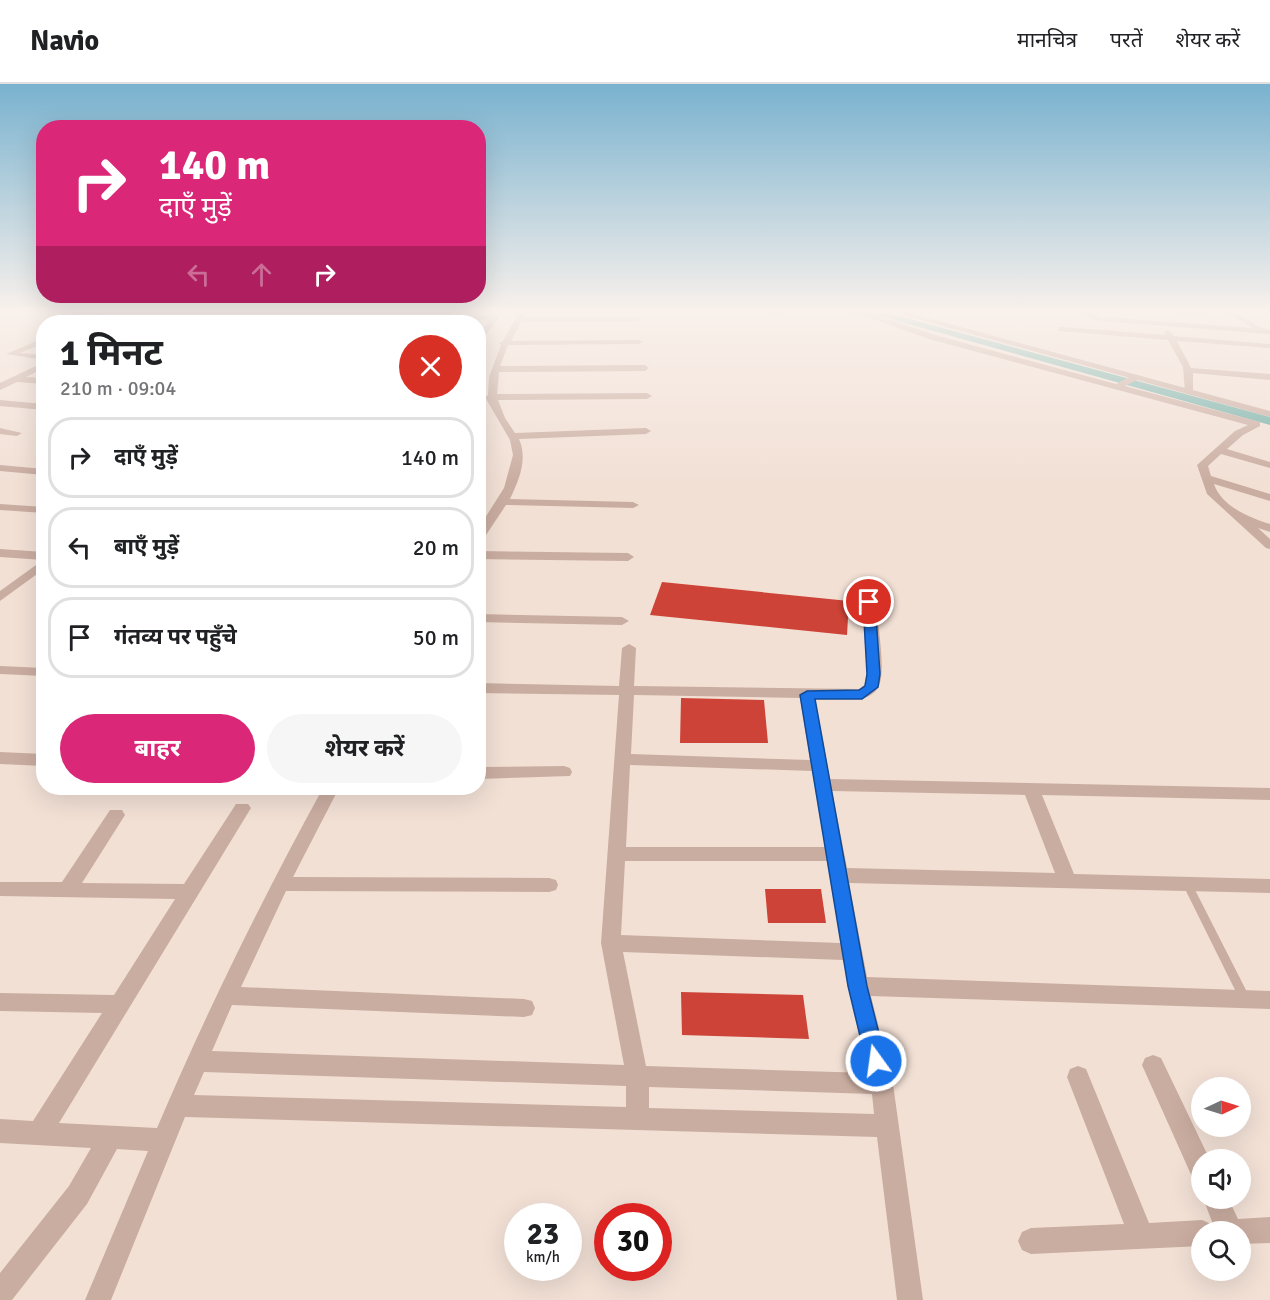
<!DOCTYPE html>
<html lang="hi">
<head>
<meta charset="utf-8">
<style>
	:root { --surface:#fff; --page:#f6f6f6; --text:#202124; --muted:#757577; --line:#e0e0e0; --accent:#db2777 }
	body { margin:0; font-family:Signika,"Noto Sans Devanagari",sans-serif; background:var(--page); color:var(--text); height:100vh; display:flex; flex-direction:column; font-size:22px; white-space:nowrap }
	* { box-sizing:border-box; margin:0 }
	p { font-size:20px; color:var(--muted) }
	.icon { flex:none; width:33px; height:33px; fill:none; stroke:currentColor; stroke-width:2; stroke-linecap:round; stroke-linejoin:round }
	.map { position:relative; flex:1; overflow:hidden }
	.details { position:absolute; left:36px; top:231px; width:450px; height:480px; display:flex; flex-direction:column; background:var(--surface); border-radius:24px; box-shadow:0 6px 24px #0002 }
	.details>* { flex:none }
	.banner { position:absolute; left:36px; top:36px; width:450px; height:183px; border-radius:24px; box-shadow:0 6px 24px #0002; background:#db2777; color:#fff; overflow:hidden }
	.needle { width:39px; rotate:86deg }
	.tools { position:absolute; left:1191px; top:993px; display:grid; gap:12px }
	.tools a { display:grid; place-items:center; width:60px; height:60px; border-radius:50%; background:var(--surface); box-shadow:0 6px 24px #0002; font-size:30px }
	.speed { position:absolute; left:504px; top:1119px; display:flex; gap:12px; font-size:30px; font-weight:700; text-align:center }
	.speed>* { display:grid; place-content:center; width:78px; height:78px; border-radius:50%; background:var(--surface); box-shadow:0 6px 24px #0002; line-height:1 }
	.speed small { font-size:15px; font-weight:400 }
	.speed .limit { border:9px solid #d22; background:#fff; color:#111 }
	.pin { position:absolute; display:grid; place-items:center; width:51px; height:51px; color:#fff; margin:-26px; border:3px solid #fff; border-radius:50%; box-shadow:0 2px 6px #0007 }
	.me { position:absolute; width:66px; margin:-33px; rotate:346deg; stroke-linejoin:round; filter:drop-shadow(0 0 4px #0008) }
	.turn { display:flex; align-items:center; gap:21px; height:126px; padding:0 24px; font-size:27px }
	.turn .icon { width:78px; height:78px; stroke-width:2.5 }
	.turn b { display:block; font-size:42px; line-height:51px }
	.lanes { display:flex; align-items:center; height:57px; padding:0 24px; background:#0003; justify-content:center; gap:30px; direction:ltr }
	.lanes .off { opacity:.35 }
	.round { display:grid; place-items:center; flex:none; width:63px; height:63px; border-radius:32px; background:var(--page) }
	.headline { display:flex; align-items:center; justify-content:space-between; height:102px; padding:0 24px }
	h1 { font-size:36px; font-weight:700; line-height:45px }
	.action { display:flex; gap:12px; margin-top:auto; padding:12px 24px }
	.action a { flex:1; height:69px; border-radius:36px; background:var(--accent); color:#fff; font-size:24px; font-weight:700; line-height:69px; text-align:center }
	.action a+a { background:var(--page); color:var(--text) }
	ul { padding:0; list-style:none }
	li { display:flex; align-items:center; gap:18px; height:81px; margin:0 12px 9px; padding:0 12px; border:3px solid var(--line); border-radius:24px }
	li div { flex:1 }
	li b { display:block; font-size:22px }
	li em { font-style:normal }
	header { display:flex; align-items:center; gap:36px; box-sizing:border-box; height:84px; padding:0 30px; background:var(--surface); border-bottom:2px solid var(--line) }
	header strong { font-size:28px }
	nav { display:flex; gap:33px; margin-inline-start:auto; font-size:21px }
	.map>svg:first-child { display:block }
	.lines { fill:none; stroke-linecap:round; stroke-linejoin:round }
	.canal { fill:#73b0a9; fill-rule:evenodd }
	.building { fill:#ce4337 }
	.service { fill:#caada1; fill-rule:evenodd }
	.minor { fill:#caada1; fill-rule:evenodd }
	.tertiary { fill:#caada1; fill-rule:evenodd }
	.route { fill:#1a73e8; stroke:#114b97; stroke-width:1.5 }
</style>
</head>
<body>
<header>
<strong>Navio</strong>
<nav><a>मानचित्र</a><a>परतें</a><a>शेयर करें</a></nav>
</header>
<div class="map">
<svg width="1270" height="1216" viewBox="0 0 1270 1216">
	<rect width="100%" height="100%" fill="#f2e0d5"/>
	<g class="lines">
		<path class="canal" d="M862,227H880L1270,333V341Z"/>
	</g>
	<g class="building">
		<path d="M662,498L849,517L847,551L650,531Z"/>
		<path d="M681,614L764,616L768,659H680Z"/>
		<path d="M765,805H821L826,839H768Z"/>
		<path d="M681,908L803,911L809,955L682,951Z"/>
	</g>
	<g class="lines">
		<g class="service">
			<path d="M777,227H784L767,234L764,233Z"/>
			<path d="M1188,797L1191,798L1248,910L1249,913L1248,916L1244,918L1240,916L1183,801L1185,798Z"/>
		</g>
		<g class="minor">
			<path d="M101,227H111L89,238H80Z"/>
			<path d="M495,227L502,229L478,262V253L489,236H323L319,234L323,232H492Z"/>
			<path d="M520,227H528L524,234L638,233L642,235L638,237L521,238L511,257L639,256L643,258L639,260L508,261L500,282L645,281L649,284L645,287L499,288L497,310L647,309L652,312L647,315L498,316L505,334L515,349L646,344L651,347L646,350L519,355C528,375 519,396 510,415L633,418L639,421L633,424L506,421L482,457H478V445L504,404L513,371L510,356L485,313L488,311L489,293L501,261L499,259L503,257Z"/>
			<path d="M851,227H863L935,251L1116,300L1133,291H1139V295L1125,302L1260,338V342L1243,351L1227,365L1270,378V384L1221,370L1208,382L1211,392L1270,410V417L1214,400C1221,422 1250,434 1270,440V448L1258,444L1270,455V465L1266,464L1207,410L1197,381L1235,347L1248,341L929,255Z"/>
			<path d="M1086,227H1094L1095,231L1102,233L1253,244L1225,227C1242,227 1254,244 1270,246V250L1102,237L1088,234Z"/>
			<path d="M1167,227H1202L1203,229L1199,231Z"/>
			<path d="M1062,243L1166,251L1164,248L1168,246L1174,252L1270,260V264L1177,257L1191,284L1270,290V296L1193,289V306L1185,308L1183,283L1168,256L1059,247V243Z"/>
			<path d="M44,254V259L20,269L44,271V276L6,270Z"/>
			<path d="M44,278V284L26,293L44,294V300L17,298L0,306V299Z"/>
			<path d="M0,316L44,320V326L0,322Z"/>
			<path d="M0,344L22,349L17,352L0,350Z"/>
			<path d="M0,381L44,385V391L0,387Z"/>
			<path d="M0,420L44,423V429L0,426Z"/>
			<path d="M0,465L44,468V485L0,517V507L43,476L0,473Z"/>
			<path d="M478,467L628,469L634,473L628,477L478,475Z"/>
			<path d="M869,514L876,518C877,537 887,589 878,604C874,610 868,613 862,615L815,614L830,695L1270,704V716L1042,711L1074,790L1270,795V809L849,799L867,893L1270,907V925L871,912L893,1000L923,1216H897L877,1053L185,1033L111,1216H85L148,1067L117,1065L87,1120L12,1216H0V1189L69,1102L91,1064L0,1059V1035L33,1037L102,929L0,927V909L114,911L175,815L0,812V798H62L110,726H122L125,731L82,799L184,800L236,720H248L251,724L59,1039L157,1044C206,929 262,815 323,704H339L293,793L549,794L556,796L558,801L556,806L549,808L286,807L241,903L524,915L532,917L535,924L532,931L524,933L232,921L212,967L624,981L601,859L619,611L478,609V599L619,602L622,564L629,560L636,564L634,602L859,605L864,601L867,590L862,518ZM634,611L800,614L810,676L631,670ZM630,681L812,687L825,763H626ZM832,707L1025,711L1055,789L847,784ZM625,777H827L841,859L621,851ZM623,868L843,876L868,989L646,982ZM204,988L626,1002V1023L194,1011ZM649,1003L872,1010L874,1030L649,1024Z"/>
			<path d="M478,530L622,533L629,537L622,541L478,538Z"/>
			<path d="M0,582L44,584V592L0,590Z"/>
			<path d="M0,668L44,670V682L0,680Z"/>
			<path d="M564,682L570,684L572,688L570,692L478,695V683Z"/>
			<path d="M1153,971L1161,974L1210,1076H1202V1098L1193,1095L1142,981L1145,974Z"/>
			<path d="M1078,982L1086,985L1149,1139L1202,1136L1211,1140L1214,1148H1202V1162L1031,1170L1022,1166L1018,1157L1022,1148L1031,1144L1124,1140L1067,993L1070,985Z"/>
			<path d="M1203,1114H1228L1238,1135L1270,1133V1159L1240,1160V1148H1216Z"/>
		</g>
		<path class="tertiary" d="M889,227H902L1270,327V333Z"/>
	</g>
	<linearGradient id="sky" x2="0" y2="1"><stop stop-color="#79b2cf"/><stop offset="0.57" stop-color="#f9f1ec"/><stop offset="1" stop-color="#f9f1ec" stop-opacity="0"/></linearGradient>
	<rect width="1270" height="398" fill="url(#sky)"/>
	<path class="route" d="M869,514L875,518L880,590L878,603L862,615H815L867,902L886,977L883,984L876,987L869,984L866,977L848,902L800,611L807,607L859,606L865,602L867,590L863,518Z"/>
</svg>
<div class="tools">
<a><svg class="needle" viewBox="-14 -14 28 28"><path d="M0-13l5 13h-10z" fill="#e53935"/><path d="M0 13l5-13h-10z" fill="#757577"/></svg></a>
<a><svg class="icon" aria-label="sound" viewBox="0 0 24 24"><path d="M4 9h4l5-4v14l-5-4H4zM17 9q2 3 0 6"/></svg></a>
<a><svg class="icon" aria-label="search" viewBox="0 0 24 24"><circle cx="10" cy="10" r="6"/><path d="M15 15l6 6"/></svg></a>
</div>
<div class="speed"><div>23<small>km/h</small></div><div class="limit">30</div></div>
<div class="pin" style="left:869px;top:518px;background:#d93025"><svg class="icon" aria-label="arrive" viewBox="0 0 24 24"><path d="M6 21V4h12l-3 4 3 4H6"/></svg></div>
<svg class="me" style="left:876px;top:977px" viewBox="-20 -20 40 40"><circle r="17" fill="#1a73e8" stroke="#fff" stroke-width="3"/><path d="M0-11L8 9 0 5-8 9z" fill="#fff"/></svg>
<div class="banner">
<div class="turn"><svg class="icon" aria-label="right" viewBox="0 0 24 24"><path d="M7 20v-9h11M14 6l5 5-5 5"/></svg><div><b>140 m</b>दाएँ मुड़ें</div></div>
<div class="lanes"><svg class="icon off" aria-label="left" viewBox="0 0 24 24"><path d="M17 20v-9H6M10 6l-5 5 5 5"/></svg><svg class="icon off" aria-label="ahead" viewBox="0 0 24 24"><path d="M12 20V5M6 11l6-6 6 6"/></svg><svg class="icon" aria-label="right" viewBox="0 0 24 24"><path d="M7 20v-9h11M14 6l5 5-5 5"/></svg></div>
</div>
<section class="details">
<div class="headline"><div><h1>1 मिनट</h1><p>210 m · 09:04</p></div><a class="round" style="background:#d93025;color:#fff"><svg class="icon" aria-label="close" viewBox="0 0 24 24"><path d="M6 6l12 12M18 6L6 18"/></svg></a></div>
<ul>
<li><svg class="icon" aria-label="right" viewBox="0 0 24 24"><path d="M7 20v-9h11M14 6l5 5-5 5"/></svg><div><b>दाएँ मुड़ें</b></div><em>140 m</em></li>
<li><svg class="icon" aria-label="left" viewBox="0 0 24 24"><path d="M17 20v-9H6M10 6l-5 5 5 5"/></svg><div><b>बाएँ मुड़ें</b></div><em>20 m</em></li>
<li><svg class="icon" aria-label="arrive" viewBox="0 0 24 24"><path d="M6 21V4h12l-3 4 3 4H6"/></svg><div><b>गंतव्य पर पहुँचे</b></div><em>50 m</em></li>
</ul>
<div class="action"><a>बाहर</a><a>शेयर करें</a></div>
</section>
</div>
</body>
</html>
